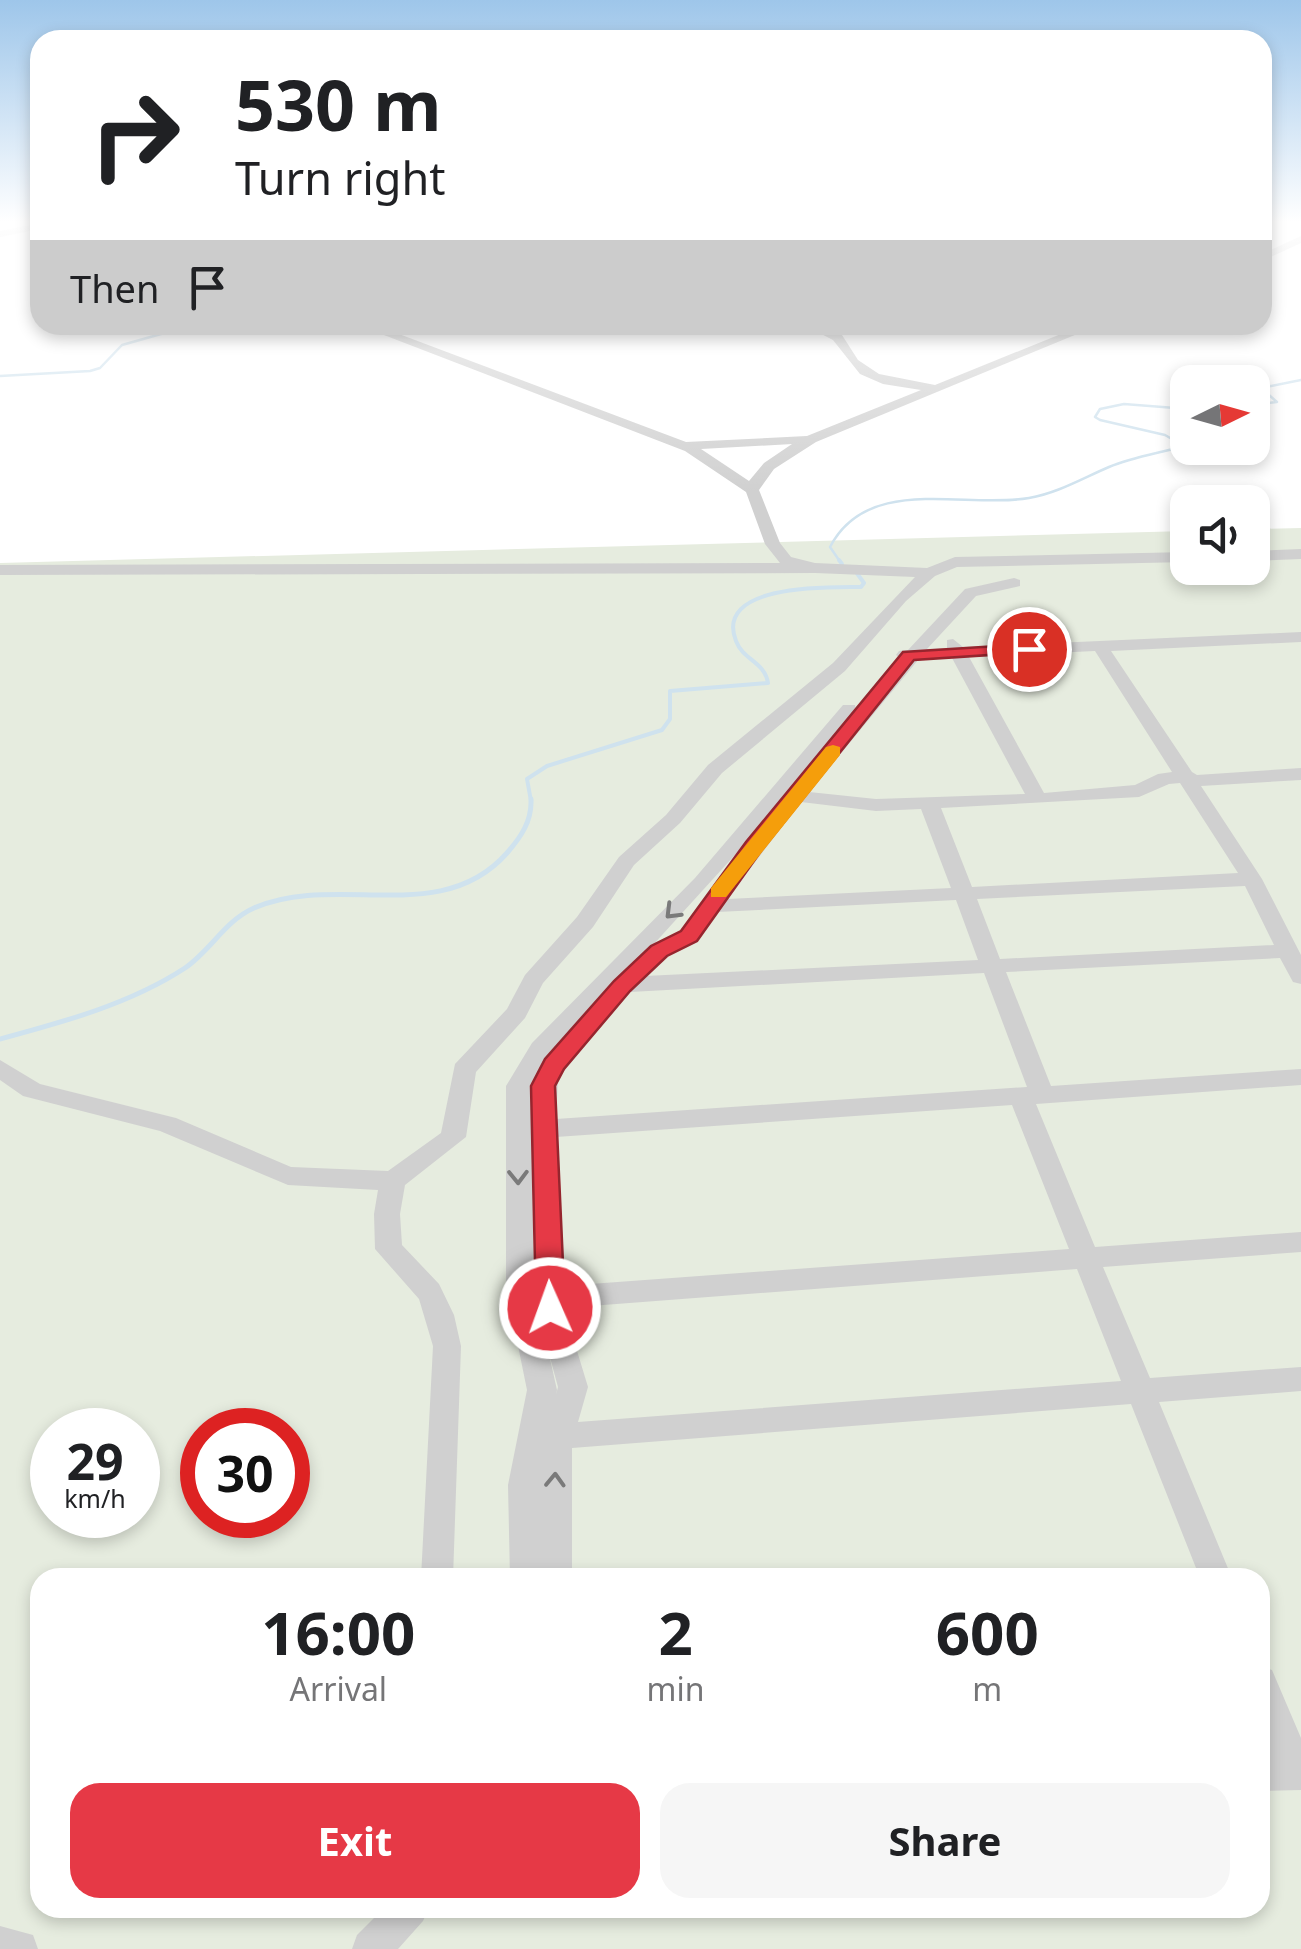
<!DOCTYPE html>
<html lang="en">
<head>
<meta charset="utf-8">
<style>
	:root { --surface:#fff; --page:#f6f6f6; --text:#202124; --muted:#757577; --accent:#e63946 }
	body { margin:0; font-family:"Noto Sans",sans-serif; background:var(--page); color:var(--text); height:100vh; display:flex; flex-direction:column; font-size:38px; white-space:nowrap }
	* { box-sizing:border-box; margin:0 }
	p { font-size:32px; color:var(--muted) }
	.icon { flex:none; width:55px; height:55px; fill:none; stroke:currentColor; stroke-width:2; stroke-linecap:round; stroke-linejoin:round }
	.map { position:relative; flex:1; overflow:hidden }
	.details { position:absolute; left:30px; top:1568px; width:1240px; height:350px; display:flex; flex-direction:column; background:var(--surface); border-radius:30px; box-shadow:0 5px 15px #0003 }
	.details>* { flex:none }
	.guide { position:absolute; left:30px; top:30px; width:1242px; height:305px; border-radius:30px; box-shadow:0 5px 15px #0003; background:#fff; color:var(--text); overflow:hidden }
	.needle { width:65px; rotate:85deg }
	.fabs { position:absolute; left:1170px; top:365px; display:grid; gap:20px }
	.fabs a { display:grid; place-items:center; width:100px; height:100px; border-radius:20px; background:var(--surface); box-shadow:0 5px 15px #0003; font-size:50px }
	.speed { position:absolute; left:30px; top:1408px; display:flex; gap:20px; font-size:50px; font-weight:700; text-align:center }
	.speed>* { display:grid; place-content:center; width:130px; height:130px; border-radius:50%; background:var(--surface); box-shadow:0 5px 15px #0003; line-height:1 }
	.speed small { font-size:25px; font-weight:400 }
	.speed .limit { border:15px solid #d22; background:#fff; color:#111 }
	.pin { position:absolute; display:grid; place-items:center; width:85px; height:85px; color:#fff; margin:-42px; border:5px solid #fff; border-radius:50%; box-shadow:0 2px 10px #0007 }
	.me { position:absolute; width:110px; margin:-55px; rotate:358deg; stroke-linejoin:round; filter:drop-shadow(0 0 8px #0008) }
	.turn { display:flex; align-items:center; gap:35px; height:210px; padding:0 40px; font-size:45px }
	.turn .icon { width:130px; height:130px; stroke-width:2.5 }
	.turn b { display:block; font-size:70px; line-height:85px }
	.then { display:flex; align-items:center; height:95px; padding:0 40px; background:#0003; gap:20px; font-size:38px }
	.eta { display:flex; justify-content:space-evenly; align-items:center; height:170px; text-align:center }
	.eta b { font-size:60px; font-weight:700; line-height:70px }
	.cta { display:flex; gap:20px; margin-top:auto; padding:20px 40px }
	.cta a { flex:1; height:115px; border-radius:30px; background:var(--accent); color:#fff; font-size:40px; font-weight:700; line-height:115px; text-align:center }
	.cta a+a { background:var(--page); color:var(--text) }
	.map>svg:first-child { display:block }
	.green { fill:#e6ecdf; fill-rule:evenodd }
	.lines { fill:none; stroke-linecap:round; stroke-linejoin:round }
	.stream-far2 { stroke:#cfe2ee; stroke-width:2.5 }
	.stream-far1 { stroke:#cfe2ee; stroke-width:4 }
	.stream { stroke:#cfe2ee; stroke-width:5 }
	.minor { fill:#d0d0d0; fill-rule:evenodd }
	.oneway { stroke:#7a7a7a }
	.route { fill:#e63946; stroke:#96252e; stroke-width:2.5 }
	.slow { fill:#f59e0b }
</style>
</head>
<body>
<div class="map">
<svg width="1301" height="1949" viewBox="0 0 1301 1949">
	<rect width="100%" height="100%" fill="#fff"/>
	<path class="green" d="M1301,528V1949H0V563L1187,531L1188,568H1252L1253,529ZM52,1430H138V1515H52ZM202,1430H288V1515H202ZM40,1578H1260V1908H40Z"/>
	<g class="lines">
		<g class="stream-far2">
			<path d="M0,376L90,371L100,368L122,345L193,325"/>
			<path d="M1252,405L1277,402L1261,388L1301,380"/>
			<path d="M841,563L830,547C868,474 964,509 1029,498C1058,493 1083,478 1109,467C1132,457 1160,453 1184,446L1165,435L1100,420L1095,417L1100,409L1124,404L1188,409"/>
		</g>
		<g class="stream-far1">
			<path d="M839,560L842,564"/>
			<path d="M531,801L527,779L547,766L662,730L670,719V691L768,683C765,662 743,660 736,641C713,583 833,587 861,587L864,583L856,572"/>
		</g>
		<path class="stream" d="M0,1039C63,1022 130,1004 185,968C210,951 226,920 254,908C337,872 441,928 507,853C521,837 532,821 531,799"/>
		<g class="minor">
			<path d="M40,223V229L0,237V231Z"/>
			<path d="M1301,236V243L1262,261V254Z"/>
			<path d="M358,325H375L686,442L807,436L921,390L883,384L860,374L833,340L804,325H819L842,335L858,360L879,374L935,385L1083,325H1099L816,442L774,469L759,490L780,543L791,557L815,563L927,568L955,557L1188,552V562L957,567L935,576L906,601L845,671L722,773L680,823L634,865L593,927L543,983L525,1018L476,1072L466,1137L405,1185L400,1214L402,1245L439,1284L454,1315L461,1346L453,1578H421L433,1346L419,1299L375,1249L374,1214L378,1190L288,1185L160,1131L23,1096L0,1080V1060L40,1084L176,1118L291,1167L388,1171L441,1133L455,1064L507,1009L525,975L577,917L619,857L666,815L708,765L833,663L915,577L815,573L0,575V565L780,563L765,544L746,492L685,451ZM792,444L764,463L749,481L701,449Z"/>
			<path d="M1301,549V559L1252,561V551Z"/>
			<path d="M1014,578L1020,580V586L976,596L927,649L947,648V640L953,639L963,647L1301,632V642L1111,651L1192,772L1197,775L1301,768V780L1201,786L1262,879L1301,955V984L1293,982L1280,958L1006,972L1051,1086L1301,1069V1085L1036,1104L1095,1247L1301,1232V1252L1103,1267L1150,1378L1301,1367V1391L1159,1402L1232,1578H1200L1131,1404L572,1448V1578H510L508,1485L527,1390L506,1287V1086L532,1043L695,878L843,705H855L856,712L901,659L896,655L899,651L908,650L965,589ZM1095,651L1172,772L1158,774L1135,785L1044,793L969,657ZM952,658L1025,794L876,799L809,792L918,660ZM1180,783L1238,873L972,887L941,808L1139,797L1169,784ZM801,802L876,811L921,809L951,888L727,899ZM743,846L681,931L653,945ZM1245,886L1274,945L1000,959L977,899ZM956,900L978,960L645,976L667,956L697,941L717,912ZM984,973L1027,1087L556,1119L558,1078L630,992ZM534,1080L531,1123L530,1086ZM1012,1105L1069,1249L563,1286L556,1137ZM532,1170L536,1295L534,1287ZM1077,1269L1121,1381L578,1422L588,1387L564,1308ZM548,1350L558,1387L556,1395L557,1390Z"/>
			<path d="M1260,1666L1272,1670L1301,1738V1790L1260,1791V1738H1266L1260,1724Z"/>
			<path d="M384,1908H429L423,1921L398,1949H352L357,1935Z"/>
			<path d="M0,1926L33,1935L38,1949H0Z"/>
		</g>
	</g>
	<defs><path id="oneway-chevron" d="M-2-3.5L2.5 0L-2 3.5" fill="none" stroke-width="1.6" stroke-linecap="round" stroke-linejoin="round" transform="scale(2.5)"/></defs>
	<g class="oneway">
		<use href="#oneway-chevron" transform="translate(672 912) rotate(135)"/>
		<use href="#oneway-chevron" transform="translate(518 1177) rotate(89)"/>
		<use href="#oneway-chevron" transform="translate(555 1480) rotate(-88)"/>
	</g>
	<linearGradient id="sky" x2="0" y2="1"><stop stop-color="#9ec6ea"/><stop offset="0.45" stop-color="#fff"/><stop offset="1" stop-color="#fff" stop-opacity="0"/></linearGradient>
	<rect width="1301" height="493" fill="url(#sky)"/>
	<path class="route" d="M1029,644L1035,645V652L914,660L761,851L697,941L667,956L630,991L564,1069L555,1086L565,1308L561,1316H540L536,1308L531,1086L545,1059L614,981L651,946L681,931L746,842L903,652Z"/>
	<path class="slow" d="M833,745L840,747V755L726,897H711V888L826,747Z"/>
</svg>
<div class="fabs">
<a><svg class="needle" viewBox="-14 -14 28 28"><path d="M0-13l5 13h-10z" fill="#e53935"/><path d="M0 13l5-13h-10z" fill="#757577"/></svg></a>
<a><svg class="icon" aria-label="sound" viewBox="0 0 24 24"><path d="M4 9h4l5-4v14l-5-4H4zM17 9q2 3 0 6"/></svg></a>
</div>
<div class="speed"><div>29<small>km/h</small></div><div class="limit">30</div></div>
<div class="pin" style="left:1029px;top:649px;background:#d93025"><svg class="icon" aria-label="arrive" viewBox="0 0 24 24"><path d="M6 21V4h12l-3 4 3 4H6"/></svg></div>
<svg class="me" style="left:550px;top:1308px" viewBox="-20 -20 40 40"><circle r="17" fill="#e63946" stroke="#fff" stroke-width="3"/><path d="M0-11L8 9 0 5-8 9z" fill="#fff"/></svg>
<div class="guide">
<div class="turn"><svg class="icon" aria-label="right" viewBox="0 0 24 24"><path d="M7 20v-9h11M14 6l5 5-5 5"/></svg><div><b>530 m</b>Turn right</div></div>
<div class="then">Then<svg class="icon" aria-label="arrive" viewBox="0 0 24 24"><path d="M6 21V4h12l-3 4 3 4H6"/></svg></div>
</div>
<section class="details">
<div class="eta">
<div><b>16:00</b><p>Arrival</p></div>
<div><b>2</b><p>min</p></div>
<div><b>600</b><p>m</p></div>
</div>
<div class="cta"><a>Exit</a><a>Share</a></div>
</section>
</div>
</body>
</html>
